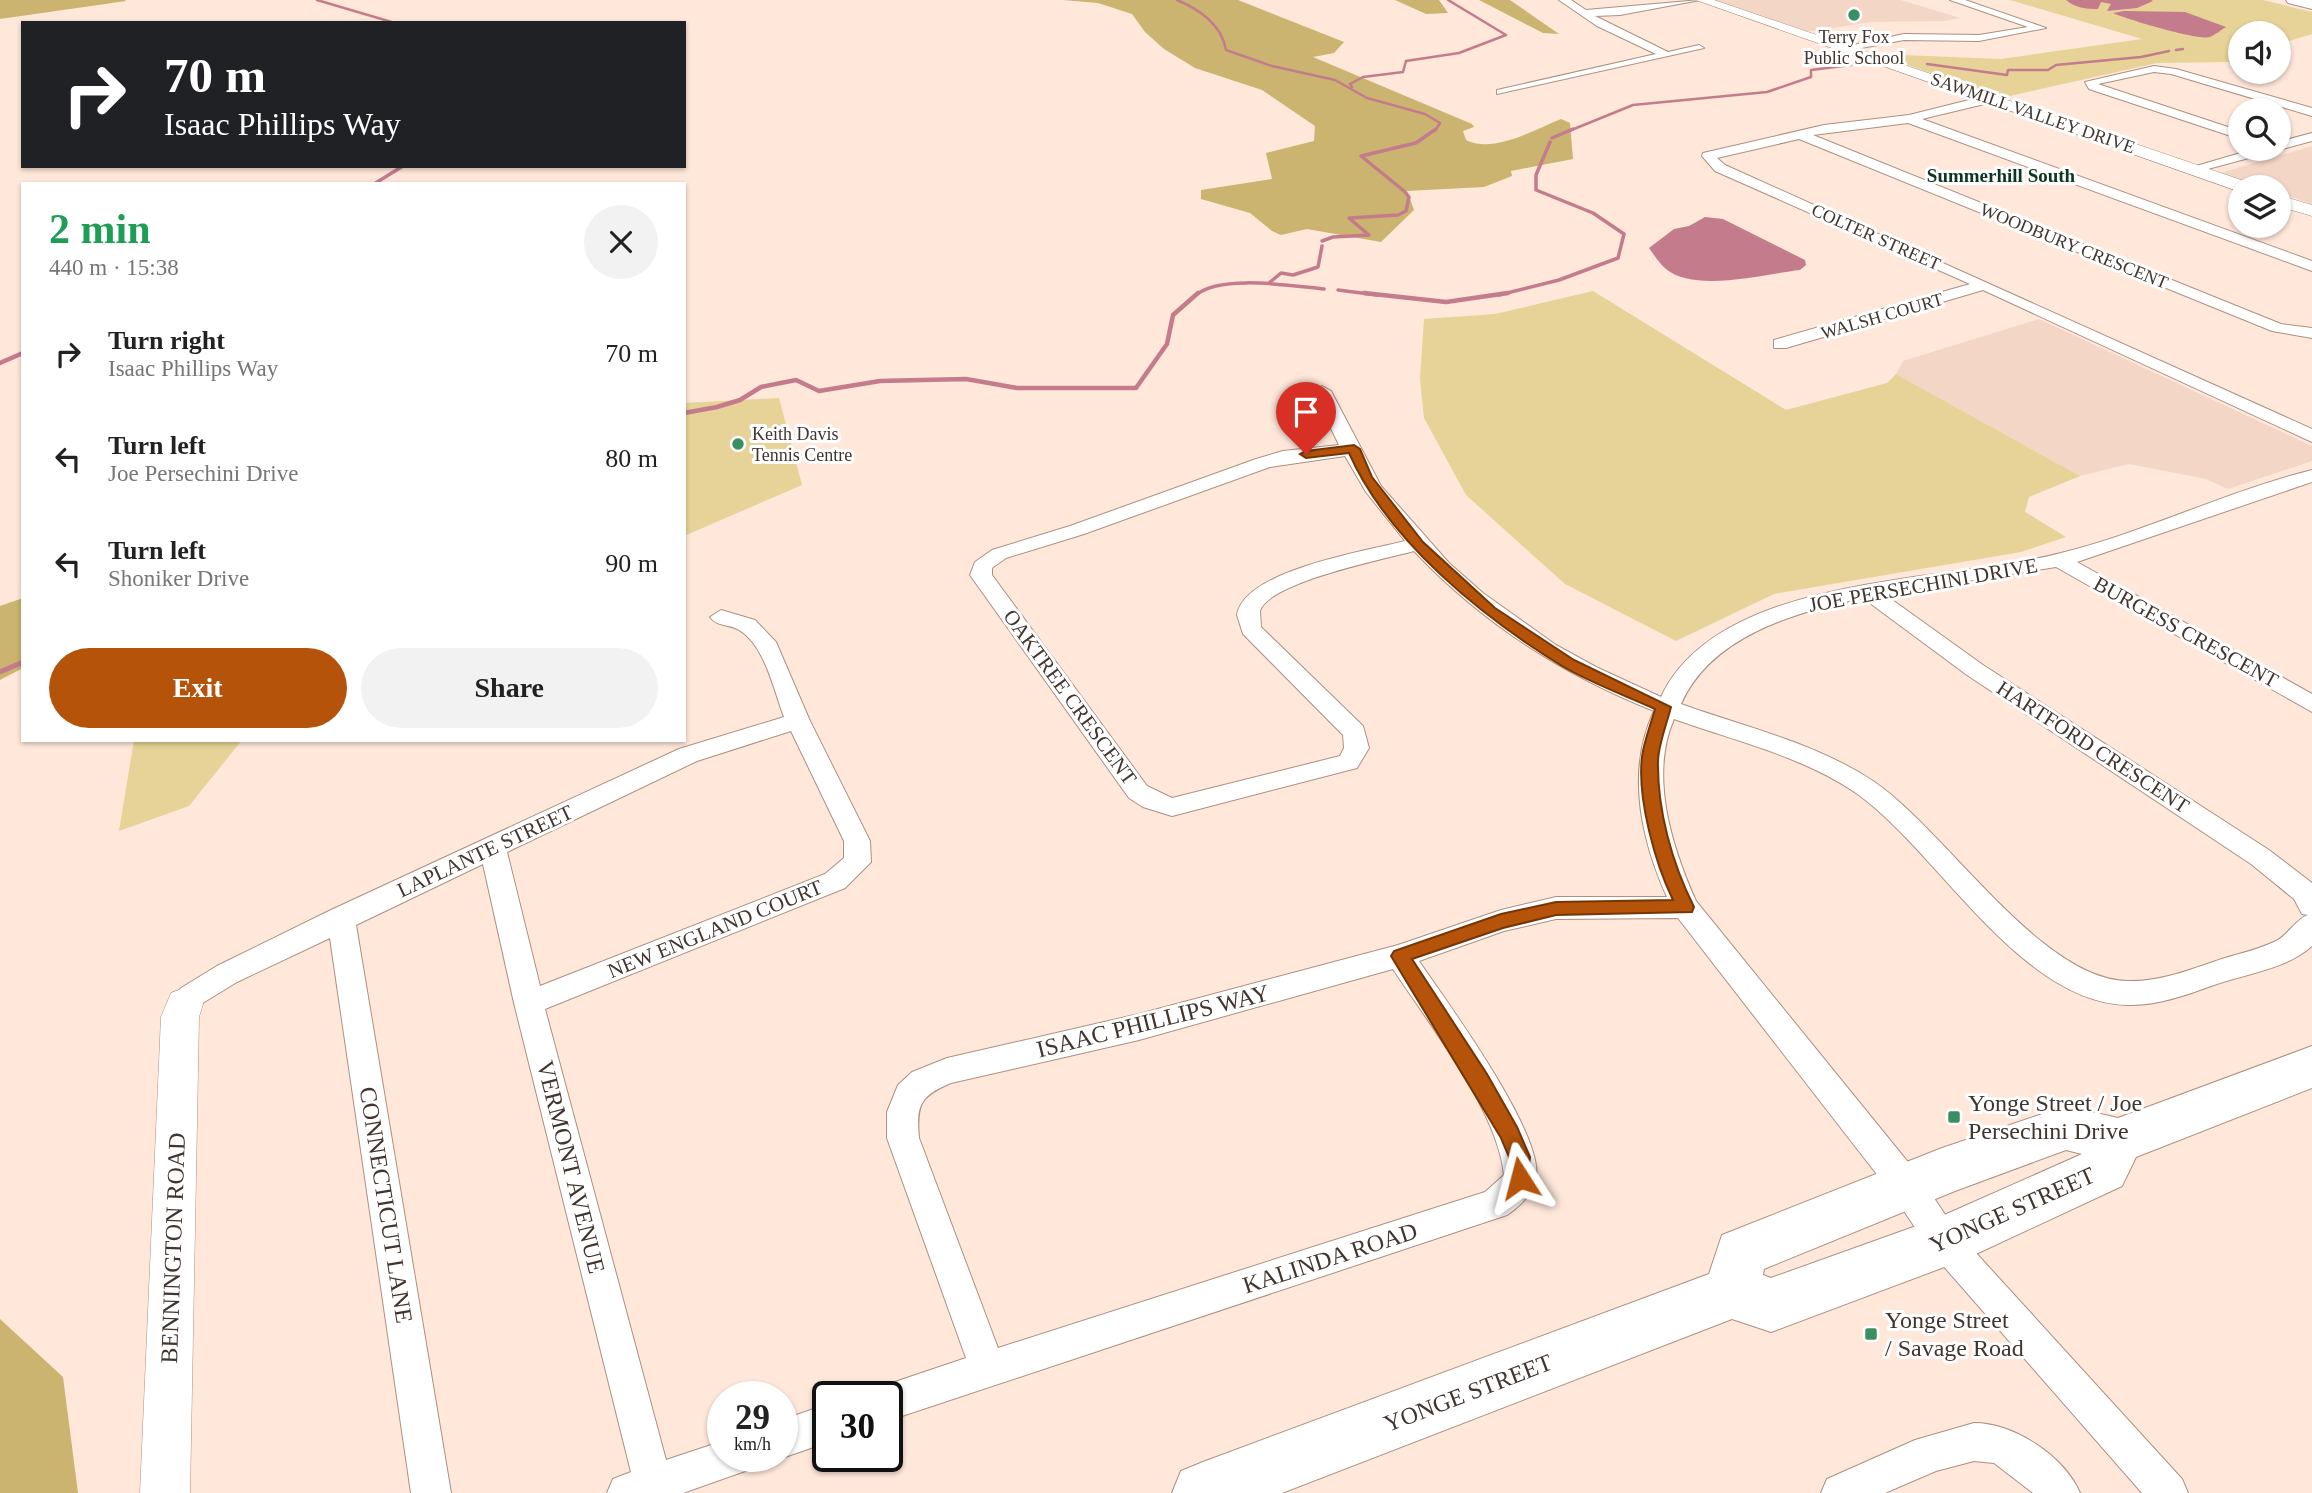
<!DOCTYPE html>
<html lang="en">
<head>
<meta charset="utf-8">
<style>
	:root { --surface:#fff; --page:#f2f2f2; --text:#222; --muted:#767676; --accent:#b45309 }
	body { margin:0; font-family:"Times New Roman",serif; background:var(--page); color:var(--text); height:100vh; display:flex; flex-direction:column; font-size:26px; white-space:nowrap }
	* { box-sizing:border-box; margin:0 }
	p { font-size:23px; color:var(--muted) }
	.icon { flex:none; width:38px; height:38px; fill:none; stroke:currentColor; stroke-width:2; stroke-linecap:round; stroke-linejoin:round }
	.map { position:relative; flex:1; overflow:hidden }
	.sheet { position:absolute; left:21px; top:182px; width:665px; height:560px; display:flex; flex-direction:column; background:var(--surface); border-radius:0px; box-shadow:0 2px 5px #0004 }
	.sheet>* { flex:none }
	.top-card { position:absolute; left:21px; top:21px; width:665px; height:147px; border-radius:0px; box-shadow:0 2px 5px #0004; background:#202124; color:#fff; overflow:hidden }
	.tools { position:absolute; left:2228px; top:21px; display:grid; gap:14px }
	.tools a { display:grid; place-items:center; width:63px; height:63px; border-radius:50%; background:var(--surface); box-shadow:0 2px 5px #0004; font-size:35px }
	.speed { position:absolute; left:707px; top:1381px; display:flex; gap:14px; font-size:35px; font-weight:700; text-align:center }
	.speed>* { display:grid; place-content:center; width:91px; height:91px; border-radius:50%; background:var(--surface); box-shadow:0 2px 5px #0004; line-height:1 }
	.speed small { font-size:18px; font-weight:400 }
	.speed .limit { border:4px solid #111; border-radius:10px; background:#fff; color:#111 }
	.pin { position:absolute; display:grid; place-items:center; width:60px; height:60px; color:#fff; margin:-72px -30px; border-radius:50% 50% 50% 0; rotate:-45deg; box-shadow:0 0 7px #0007 }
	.pin .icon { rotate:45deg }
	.me { position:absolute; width:77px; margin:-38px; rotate:351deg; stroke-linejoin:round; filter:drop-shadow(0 0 5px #0008) }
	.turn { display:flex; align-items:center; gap:24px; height:147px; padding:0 28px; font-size:32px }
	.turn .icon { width:91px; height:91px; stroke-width:2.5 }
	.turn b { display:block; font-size:49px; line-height:60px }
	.round { display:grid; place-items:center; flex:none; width:74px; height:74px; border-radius:37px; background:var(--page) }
	.summary { display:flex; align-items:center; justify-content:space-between; height:119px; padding:0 28px }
	h1 { font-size:42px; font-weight:600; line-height:52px; color:#1e9e55 }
	.primary-button { display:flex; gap:14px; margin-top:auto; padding:14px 28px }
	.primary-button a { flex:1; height:80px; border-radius:42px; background:var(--accent); color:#fff; font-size:28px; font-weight:600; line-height:80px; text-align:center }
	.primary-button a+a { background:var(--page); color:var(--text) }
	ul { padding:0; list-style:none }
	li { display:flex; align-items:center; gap:21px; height:105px; padding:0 28px }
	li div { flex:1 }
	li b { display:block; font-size:26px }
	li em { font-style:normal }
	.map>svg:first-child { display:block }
	.built { fill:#f4d6c7 }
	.green { fill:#e7d397 }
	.forest { fill:#cab46f }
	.water { fill:#c47c8c }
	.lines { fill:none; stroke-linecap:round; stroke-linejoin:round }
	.stream-far3 { stroke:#c47c8c; stroke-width:2.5 }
	.stream-far2 { stroke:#c47c8c; stroke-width:3.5 }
	.stream-far1 { stroke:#c47c8c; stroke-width:4.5 }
	.stream { stroke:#c47c8c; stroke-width:5 }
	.minor-casing { stroke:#ac9081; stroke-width:2 }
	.tertiary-casing { stroke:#ac9081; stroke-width:1 }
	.primary-casing { stroke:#ac9081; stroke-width:2 }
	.minor { fill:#fff; fill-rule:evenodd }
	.tertiary { fill:#fff; fill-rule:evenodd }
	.primary { fill:#fff; fill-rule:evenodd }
	.route { fill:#b45309; stroke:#753606; stroke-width:2 }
	.poi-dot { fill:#3a8f62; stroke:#fff; stroke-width:2.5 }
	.labels { text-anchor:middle; stroke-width:6; stroke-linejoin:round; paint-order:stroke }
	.far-poi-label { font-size:18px; fill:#41352f; stroke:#fff }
	.far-street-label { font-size:18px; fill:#41352f; stroke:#fff }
	.far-neighbourhood-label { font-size:19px; font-weight:bold; fill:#0c3621; stroke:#fff }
	.street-label { font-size:21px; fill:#41352f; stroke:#fff }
	.near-street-label { font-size:24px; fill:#41352f; stroke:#fff }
	.near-poi-label { font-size:24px; fill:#41352f; stroke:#fff; text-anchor:start }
</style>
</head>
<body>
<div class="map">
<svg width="2312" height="1493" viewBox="0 0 2312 1493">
	<rect width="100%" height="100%" fill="#ffe7da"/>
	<g class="built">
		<path d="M1712,0H1901L1960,18L1945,21L1871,22L1806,32Z"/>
		<path d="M2312,146V204L2279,193L2278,187H2262L2220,173Z"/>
		<path d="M2039,319L2312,446V461L2228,489L2206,479L2129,464L2080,476L1896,374L1903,361Z"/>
	</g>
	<g class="green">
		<path d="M2010,0H2263L2312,12V34L2279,44L2278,33H2240V58L2230,62L2157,63L2001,98L1877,54L2001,59L2142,39Z"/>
		<path d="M1593,291L1786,410L1887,383L1896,374L2080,476L2029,497L2025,512L2066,537L2021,552L1774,594L1676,641L1565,584L1466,495L1424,418L1420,379L1424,319L1495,314Z"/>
		<path d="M779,398L802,485L684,536V403Z"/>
		<path d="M134,740H242L189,806L119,831Z"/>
	</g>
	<g class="forest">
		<path d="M0,0H125L126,1L0,19Z"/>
		<path d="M1063,0H1238L1344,42L1334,53L1313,57L1472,124L1474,127L1463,131L1466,140C1493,154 1534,130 1561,119L1570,123L1573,159L1511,171L1512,176L1484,187L1407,191L1414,210L1381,242L1307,229L1281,235L1272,231L1250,213L1201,199V190L1272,179L1266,153L1314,141L1315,126L1262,90L1195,68L1164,49L1145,32L1132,14L1098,3Z"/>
		<path d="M1395,0H1439L1448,13L1426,14Z"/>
		<path d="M1479,0H1510L1559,34L1543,33Z"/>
		<path d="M23,598V668L0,680V606Z"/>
		<path d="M0,1319L63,1377L78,1493H0Z"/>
	</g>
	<g class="water">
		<path d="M2066,0H2151L2153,1L2137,8L2107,11L2111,4L2101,2L2098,9C2086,9 2075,8 2066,0Z"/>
		<path d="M2124,11L2185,12L2226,27C2221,30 2215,35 2210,37C2199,41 2126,19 2113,13Z"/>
		<path d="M1705,217L1723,219L1805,260L1806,265L1800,270C1764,274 1695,293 1666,269C1660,264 1654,255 1649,248L1674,229L1689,226Z"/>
	</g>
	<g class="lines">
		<g class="stream-far3">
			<path d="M317,0L395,23"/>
			<path d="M1177,0C1199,9 1222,25 1226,50L1272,66L1335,80L1367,98L1425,114L1440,123L1435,131"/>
			<path d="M2176,50L2183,49"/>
			<path d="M1927,64L2007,75L2008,70H2048L2056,65L2141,57L2169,51"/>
			<path d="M1352,87L1350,84L1363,77L1403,72L1406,61L1459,53L1506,35L1448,0"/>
			<path d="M1569,131L1633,105L1767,92L1811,77V70L1851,65"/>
		</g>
		<g class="stream-far2">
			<path d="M1552,138L1573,129"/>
			<path d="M374,184L403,166"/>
			<path d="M1322,241L1333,237L1369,235L1349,218L1398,215L1406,211L1409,197L1404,191L1361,156L1416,143L1436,129"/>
			<path d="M1269,283L1281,273L1293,275L1318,267L1322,246"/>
			<path d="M1338,290L1377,295"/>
			<path d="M1196,295C1220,274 1292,286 1324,289"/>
			<path d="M1499,295L1559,280L1618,258L1624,234L1593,213L1536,190V175L1550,142"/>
		</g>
		<g class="stream-far1">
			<path d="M1364,293L1446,302L1508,293"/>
			<path d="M0,363L23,353"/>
			<path d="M684,413L717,407L740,400L761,387L796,380L819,391L880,381L966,379L1017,388H1136L1167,344L1173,315L1198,293"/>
		</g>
		<path class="stream" d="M0,672L23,662"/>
		<defs>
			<g id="minor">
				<path d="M1559,0H1571L1586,10L1700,0L1620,15L1595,16L1668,52L1699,45L1704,48L1497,94V90L1656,54L1597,26Z"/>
				<path d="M1950,0H1965L2046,28L1979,41L1904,40L1845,51L1840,48L1904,34L1979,35L2028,27Z"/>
				<path d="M2154,66L2176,69L2312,108V116L2171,74L2154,72L2098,84L2240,131V139L2089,89L2085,82Z"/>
				<path d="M1993,94L1999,98L1997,101L1922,119L2312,261V271L1908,123L1813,135L2281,324L2312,328V338L2272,331L1799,139L1717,158L1725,165L2312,429V442L1983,290L1786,348H1774V340L1970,284L1715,171L1702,156L1703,153L1824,125L1909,115Z"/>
				<path d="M2312,133V141L2193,173L2186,169L2254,149H2278V142Z"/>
				<path d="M1322,386L1331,391L1381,486L1449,563L1483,593L1556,645L1596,667L1661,697C1719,573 1947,583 2061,553C2146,532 2227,491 2312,470V482L2077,562L2312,694V712L2056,567L1884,594L1983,665L2269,850L2312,883V946C2287,969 2245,974 2214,985C2186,995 2157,1006 2127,1005C2019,1002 1937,850 1856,793C1802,756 1735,741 1674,719C1649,776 1672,847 1696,901L1920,1177L1956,1231L2182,1479L2188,1493H2142L1932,1253L1896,1199L1678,918L1556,919L1504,931L1419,961C1446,1001 1544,1133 1536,1178C1533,1194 1520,1206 1507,1215L887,1421V1396H871L874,1389L966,1358L887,1138V1112L898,1085L912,1072L947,1058L1139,1014L1398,945L1501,910L1556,897H1667C1641,839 1626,771 1654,711C1563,675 1482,623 1414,551C1385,559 1269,582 1260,611L1261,627L1363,726L1369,748L1357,768L1172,816L1143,807L1129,798L970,575L975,562L992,550L1070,526L1256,459L1283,451L1339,445L1313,391ZM1345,456L1366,492L1405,541C1367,551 1244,570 1237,615L1243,634L1343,735L1344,748L1340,756L1172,798L1147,786L992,575V568L1006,558L1084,534L1270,467ZM1863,598L1967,675L2251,864L2294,899L2302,914L2308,915C2296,919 2288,935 2276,941C2260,949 2242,953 2225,958C2194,968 2162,982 2128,981C2040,980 1945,829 1873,781C1816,743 1745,727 1681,704C1711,636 1795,612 1863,598ZM1393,969C1429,1024 1498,1111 1504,1175L1485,1192L998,1348L919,1138C916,1105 920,1096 951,1083L1139,1040Z"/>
				<path d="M721,610L755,620L776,642L810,721L870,841L871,862L845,888L545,1009L666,1460L723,1441V1456H753L748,1470L683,1493H607L613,1479L631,1472L514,1003L483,864L356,925L451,1493H411L330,938L237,982L201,1004L194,1013L184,1016L174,1013L169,1004L181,988L217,966L331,910L679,749L784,717C774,691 765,645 739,630C730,624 717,627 710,617ZM791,731L844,841V858L825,874L540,986L507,852L697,761Z"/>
				<path d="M828,1404V1442L782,1458L777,1456H782V1420Z"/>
				<path d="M1974,1423C2014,1423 2064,1456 2080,1493H2033L1994,1463L1974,1461L1936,1471L1885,1493H1821L1827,1479L1915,1440Z"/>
			</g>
			<g id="tertiary">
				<path d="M1696,0H1714L2250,183L2253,187H2240L2238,191Z"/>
				<path d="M2278,195L2312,205V216L2278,206Z"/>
				<path d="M184,988L197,993L203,1004L199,1017L190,1493H140L161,1017L171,993Z"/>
			</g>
			<g id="primary">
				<path d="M2286,0H2312V9L2288,3Z"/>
				<path d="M2312,1046V1088L2136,1157L2122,1186L1963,1260L1771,1332L1732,1319L1282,1493H1172L1181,1471L1203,1462L1709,1274L1722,1235L1942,1148L2066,1106L2118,1118ZM2066,1150L2082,1154L1933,1220L1771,1278L1763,1275L1764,1269L1955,1191Z"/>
			</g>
		</defs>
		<use href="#minor" class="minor-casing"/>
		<use href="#tertiary" class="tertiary-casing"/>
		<use href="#primary" class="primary-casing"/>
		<use href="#minor" class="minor"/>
		<use href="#tertiary" class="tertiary"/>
		<use href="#primary" class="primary"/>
	</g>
	<path class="route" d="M1354,445L1360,449L1372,477L1423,542L1495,608L1574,660L1671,707C1667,723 1659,743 1658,760C1657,810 1672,863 1694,907L1692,912L1556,915L1503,928L1412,959L1487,1074L1517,1127L1530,1157L1527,1185L1520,1187L1512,1185L1509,1157L1501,1138L1391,956L1394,951L1501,914L1556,902L1673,900C1655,863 1637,798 1642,757C1644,741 1651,724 1655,709C1624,695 1591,683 1562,666C1482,617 1388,541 1349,453L1306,458L1300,454L1306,451Z"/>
	<g class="poi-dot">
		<circle cx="1854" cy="15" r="7"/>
		<circle cx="738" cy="444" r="7"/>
		<rect x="1947" y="1110" width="14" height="14" rx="3.5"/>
		<rect x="1864" y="1327" width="14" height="14" rx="3.5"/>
	</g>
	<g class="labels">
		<g class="far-poi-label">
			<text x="1854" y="43">Terry Fox<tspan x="1854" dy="21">Public School</tspan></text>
			<text x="752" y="440" text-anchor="start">Keith Davis<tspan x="752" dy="21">Tennis Centre</tspan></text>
		</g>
		<g class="far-street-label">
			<text transform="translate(2033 113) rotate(19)" y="6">SAWMILL VALLEY DRIVE</text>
			<text transform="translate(1876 237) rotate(24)" y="6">COLTER STREET</text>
			<text transform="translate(2074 246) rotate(22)" y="6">WOODBURY CRESCENT</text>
			<text transform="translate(1882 316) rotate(-16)" y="6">WALSH COURT</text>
		</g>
		<g class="far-neighbourhood-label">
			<text x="2001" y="182">Summerhill South</text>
		</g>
		<g class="street-label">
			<text transform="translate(1923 585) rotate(-10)" y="7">JOE PERSECHINI DRIVE</text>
			<text transform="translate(2186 632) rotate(29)" y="7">BURGESS CRESCENT</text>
			<text transform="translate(1070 697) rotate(54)" y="7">OAKTREE CRESCENT</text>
			<text transform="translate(2093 747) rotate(33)" y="7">HARTFORD CRESCENT</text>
			<text transform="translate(485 851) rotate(-25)" y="7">LAPLANTE STREET</text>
			<text transform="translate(715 929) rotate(-22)" y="7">NEW ENGLAND COURT</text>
		</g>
		<g class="near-street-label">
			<text transform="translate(1153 1021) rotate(-14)" y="8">ISAAC PHILLIPS WAY</text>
			<text transform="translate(571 1167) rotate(76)" y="8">VERMONT AVENUE</text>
			<text transform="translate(386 1205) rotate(81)" y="8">CONNECTICUT LANE</text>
			<text transform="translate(2012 1210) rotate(-24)" y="8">YONGE STREET</text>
			<text transform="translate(173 1248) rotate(-88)" y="8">BENNINGTON ROAD</text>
			<text transform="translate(1330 1258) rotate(-18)" y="8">KALINDA ROAD</text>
			<text transform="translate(1468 1393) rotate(-21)" y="8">YONGE STREET</text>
		</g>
		<g class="near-poi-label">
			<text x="1968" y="1111">Yonge Street / Joe<tspan x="1968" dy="28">Persechini Drive</tspan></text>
			<text x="1885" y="1328">Yonge Street<tspan x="1885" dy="28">/ Savage Road</tspan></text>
		</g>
	</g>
</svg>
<div class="tools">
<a><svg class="icon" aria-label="sound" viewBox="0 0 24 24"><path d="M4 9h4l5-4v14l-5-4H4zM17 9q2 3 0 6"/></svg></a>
<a><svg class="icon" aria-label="search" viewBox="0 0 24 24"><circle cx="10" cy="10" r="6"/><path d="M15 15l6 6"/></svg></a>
<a><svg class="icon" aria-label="layers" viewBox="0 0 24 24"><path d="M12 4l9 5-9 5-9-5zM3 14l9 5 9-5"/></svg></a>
</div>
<div class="speed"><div>29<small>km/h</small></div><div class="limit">30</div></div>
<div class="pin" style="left:1306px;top:454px;background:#d93025"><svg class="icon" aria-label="arrive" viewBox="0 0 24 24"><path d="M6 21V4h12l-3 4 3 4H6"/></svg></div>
<svg class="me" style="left:1520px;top:1178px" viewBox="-20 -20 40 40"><path d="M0-17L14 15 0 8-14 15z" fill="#b45309" stroke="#fff" stroke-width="4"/></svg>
<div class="top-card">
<div class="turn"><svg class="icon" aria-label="right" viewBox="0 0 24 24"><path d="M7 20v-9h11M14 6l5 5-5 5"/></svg><div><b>70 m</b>Isaac Phillips Way</div></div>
</div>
<section class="sheet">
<div class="summary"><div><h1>2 min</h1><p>440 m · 15:38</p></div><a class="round"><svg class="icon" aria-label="close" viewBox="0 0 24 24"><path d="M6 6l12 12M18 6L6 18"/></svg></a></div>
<ul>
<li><svg class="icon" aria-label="right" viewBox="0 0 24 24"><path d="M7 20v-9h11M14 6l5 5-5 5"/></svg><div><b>Turn right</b><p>Isaac Phillips Way</p></div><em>70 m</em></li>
<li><svg class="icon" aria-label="left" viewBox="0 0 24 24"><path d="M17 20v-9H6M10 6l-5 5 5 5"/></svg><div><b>Turn left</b><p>Joe Persechini Drive</p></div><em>80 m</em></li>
<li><svg class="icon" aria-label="left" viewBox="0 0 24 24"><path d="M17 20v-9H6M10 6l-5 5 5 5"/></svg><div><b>Turn left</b><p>Shoniker Drive</p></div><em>90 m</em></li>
</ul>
<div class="primary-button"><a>Exit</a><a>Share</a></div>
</section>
</div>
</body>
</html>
